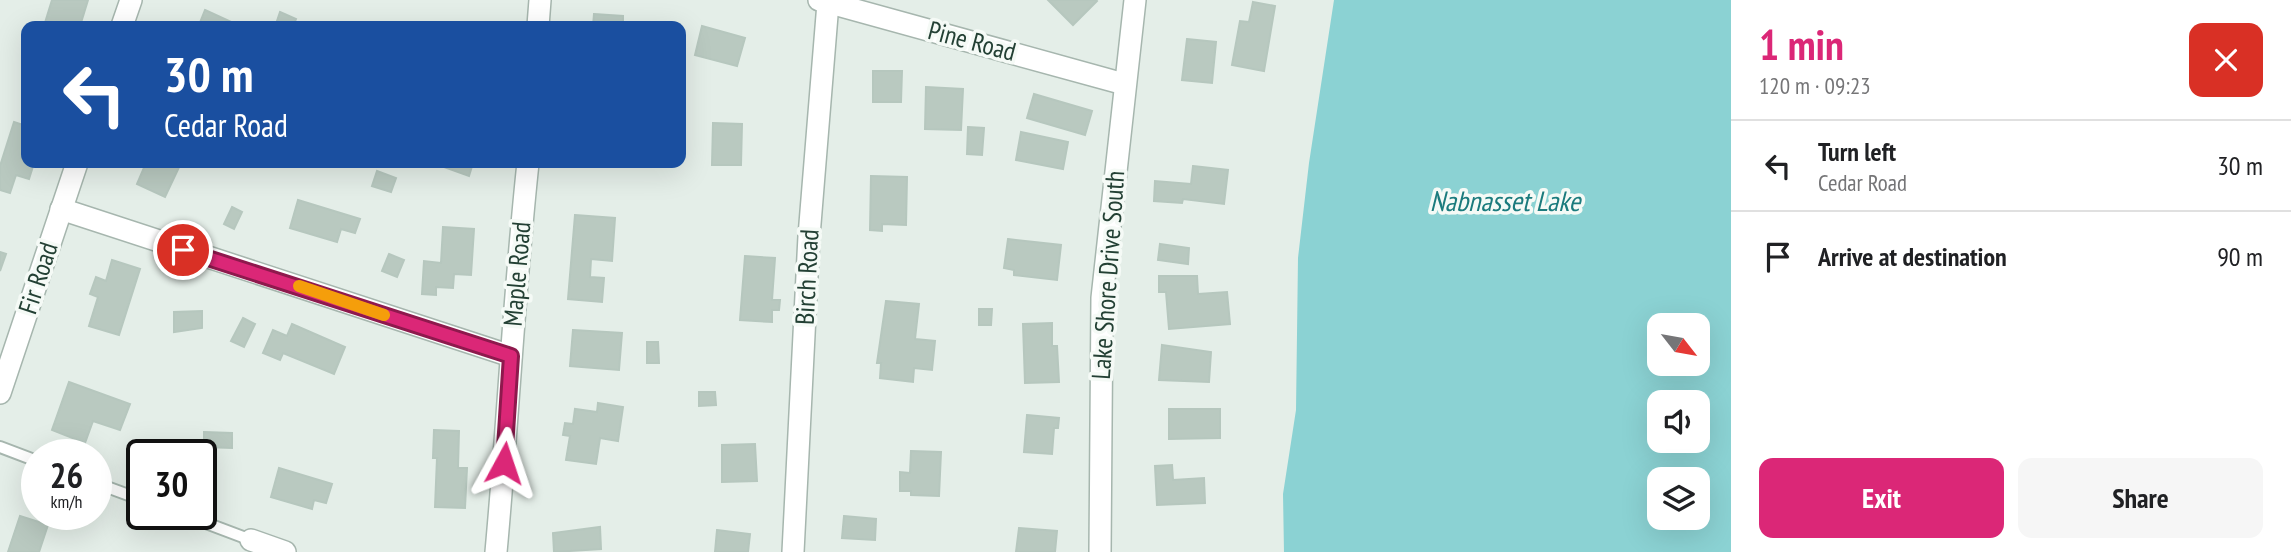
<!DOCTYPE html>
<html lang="en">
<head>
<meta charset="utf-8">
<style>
	:root { --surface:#fff; --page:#f6f6f6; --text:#202124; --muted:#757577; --line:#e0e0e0; --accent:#db2777 }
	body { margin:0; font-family:"PT Sans Narrow",sans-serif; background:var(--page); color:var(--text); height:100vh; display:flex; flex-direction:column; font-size:26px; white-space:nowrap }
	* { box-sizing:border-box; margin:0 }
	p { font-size:23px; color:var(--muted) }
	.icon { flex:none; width:38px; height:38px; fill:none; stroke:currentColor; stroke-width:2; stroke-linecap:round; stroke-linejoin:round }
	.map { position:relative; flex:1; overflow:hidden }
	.details { display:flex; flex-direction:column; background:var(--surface); width:560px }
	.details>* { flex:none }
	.banner { position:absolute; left:21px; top:21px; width:665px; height:147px; border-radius:14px; box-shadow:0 7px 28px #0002; background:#1a4fa0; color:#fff; overflow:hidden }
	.needle { width:46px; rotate:121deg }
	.buttons { position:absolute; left:1647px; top:313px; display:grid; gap:14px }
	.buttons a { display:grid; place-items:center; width:63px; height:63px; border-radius:14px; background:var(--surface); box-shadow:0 7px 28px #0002; font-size:35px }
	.speed { position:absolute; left:21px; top:439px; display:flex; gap:14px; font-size:35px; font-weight:700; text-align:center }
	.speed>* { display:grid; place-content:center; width:91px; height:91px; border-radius:50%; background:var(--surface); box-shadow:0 7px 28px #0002; line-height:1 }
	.speed small { font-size:18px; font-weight:400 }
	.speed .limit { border:4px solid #111; border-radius:10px; background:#fff; color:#111 }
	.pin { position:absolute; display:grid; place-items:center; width:60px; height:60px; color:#fff; margin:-30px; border:4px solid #fff; border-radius:50%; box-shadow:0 2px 7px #0007 }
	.me { position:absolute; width:77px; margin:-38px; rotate:5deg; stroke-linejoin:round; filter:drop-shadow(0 0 5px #0008) }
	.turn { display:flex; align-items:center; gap:24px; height:147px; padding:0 28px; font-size:32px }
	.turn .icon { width:91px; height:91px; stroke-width:2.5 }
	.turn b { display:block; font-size:49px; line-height:60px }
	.round { display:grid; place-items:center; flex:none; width:74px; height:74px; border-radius:14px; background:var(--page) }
	.headline { display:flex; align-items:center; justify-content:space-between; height:119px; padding:0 28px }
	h1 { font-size:42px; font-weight:700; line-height:52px; color:var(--accent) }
	.action { display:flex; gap:14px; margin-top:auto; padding:14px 28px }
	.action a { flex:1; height:80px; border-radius:14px; background:var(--accent); color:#fff; font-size:28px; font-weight:700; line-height:80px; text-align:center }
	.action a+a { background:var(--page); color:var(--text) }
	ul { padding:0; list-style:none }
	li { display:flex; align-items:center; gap:21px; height:91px; padding:0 28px; border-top:2px solid var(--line) }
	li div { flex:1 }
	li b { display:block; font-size:26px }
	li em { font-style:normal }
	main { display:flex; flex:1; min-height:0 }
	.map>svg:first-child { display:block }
	.water { fill:#8bd2d3; fill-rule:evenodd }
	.building { fill:#b9c9c0; stroke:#b6c7be; stroke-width:2 }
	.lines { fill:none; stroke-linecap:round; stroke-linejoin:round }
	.lane-casing { stroke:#a6b6ae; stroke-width:14 }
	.street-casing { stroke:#a6b6ae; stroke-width:24 }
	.lane { stroke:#fff; stroke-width:10 }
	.street { stroke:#fff; stroke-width:21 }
	.route-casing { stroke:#8e194d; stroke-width:18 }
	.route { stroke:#db2777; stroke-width:12 }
	.slow { stroke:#f59e0b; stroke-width:12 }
	.labels { text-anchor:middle; stroke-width:7; stroke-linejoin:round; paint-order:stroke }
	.street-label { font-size:26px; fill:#234034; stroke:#f5faf6 }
	.water-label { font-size:28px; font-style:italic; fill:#1b7b7d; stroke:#f5faf6 }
</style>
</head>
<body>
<main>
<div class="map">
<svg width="1731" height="552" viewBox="0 0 1731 552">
	<rect width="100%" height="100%" fill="#e4eee8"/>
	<path class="water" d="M1334,0H1731V552H1284L1283,494L1296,410L1298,258L1309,163ZM1659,326H1698V364H1659ZM1659,402H1698V441H1659ZM1659,480H1698V518H1659Z"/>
	<g class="building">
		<path d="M52,0H88L80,26H44Z"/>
		<path d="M1048,0H1096L1097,1L1073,25Z"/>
		<path d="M1253,2L1275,6L1264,71L1232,65L1240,21L1249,22Z"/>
		<path d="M205,10L238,25L237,26L199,25Z"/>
		<path d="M280,12L296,19L293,26L276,24Z"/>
		<path d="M594,14L623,16V26H593Z"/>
		<path d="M702,26L745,38L737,66L695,55Z"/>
		<path d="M1187,39L1216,42L1212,83L1182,80Z"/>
		<path d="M873,71H902L901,102H873Z"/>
		<path d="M926,87L963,89L961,130L925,129Z"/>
		<path d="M1034,94L1092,111L1085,135L1027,118Z"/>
		<path d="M14,122L26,126V163H34L29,179L16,175L10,193L0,190V166Z"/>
		<path d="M713,123L742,124L741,165H712Z"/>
		<path d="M968,127L984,128L982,155L967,154Z"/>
		<path d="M1021,132L1068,142L1063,169L1016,160Z"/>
		<path d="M146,163H181L165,197L137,184Z"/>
		<path d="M433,163H473L469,176Z"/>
		<path d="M1193,166L1228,170L1224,204L1183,199L1182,203L1154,201L1155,181L1191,184Z"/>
		<path d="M377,171L396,178L391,192L372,186Z"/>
		<path d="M871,176L907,177L906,225L882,224V231L870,230Z"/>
		<path d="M298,200L360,219L355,233L341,229L337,242L290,228Z"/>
		<path d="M232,207L242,212L234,229L224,224Z"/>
		<path d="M575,215L615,218L612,261L591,259L590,277L604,278L602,302L568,299Z"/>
		<path d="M443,227L474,229L471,275L454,274L453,288L436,287V295L422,294L424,261L441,263Z"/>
		<path d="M1008,239L1061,245L1057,280L1014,275V270L1004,268Z"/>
		<path d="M1160,244L1189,248L1188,264L1158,260Z"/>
		<path d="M0,252L6,254L0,271Z"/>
		<path d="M389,254L404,260L397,277L382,271Z"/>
		<path d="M745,256L775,258L772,300H780L779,310H772V322L740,320Z"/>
		<path d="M112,260L140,269L119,335L89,326L98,297L90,294L96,277L106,281Z"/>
		<path d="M1159,276H1197L1198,294L1227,292L1230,324L1169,329L1166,292H1159Z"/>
		<path d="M886,301L919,304L915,339L935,341L932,370L914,368L913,382L880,378L881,363H877Z"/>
		<path d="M979,309H992L991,325H979Z"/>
		<path d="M202,311V328L174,332V312Z"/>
		<path d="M243,318L255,324L244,347L231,341Z"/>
		<path d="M1052,323V346H1057L1059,382L1025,383L1023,324Z"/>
		<path d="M292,324L345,347L334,374L283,353L280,360L263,353L273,330L287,336Z"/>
		<path d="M573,330L622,333L619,370L570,366Z"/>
		<path d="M647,342H658L659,363H647Z"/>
		<path d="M1162,345L1211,352L1209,382L1159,380Z"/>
		<path d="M69,382L130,404L120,430L93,421L85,443L52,430Z"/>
		<path d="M699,392H715L716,405L699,406Z"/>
		<path d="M598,403L623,407L618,441L600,438L596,464L566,460L570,436L563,435L565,423L573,424L575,409L597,412Z"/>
		<path d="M1169,409H1220V438L1169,439Z"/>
		<path d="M1027,415L1059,418L1058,428H1054L1052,454L1024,452Z"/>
		<path d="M434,430L459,431L458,468H467L465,508L435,507L437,458H433Z"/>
		<path d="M204,432L232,433V448L204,447Z"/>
		<path d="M755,444L757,481L722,482V445Z"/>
		<path d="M911,451L941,452L939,496L911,495V491H900V472L910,473Z"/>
		<path d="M1172,465L1173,480L1204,478L1205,503L1157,505L1155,466Z"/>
		<path d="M279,468L332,484L326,503L314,500L312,509L271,497Z"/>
		<path d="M20,516L48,525L39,552H8Z"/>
		<path d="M844,516L876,519L875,540L842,538Z"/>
		<path d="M600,527L601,549L554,552L553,533Z"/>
		<path d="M1019,528L1057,531L1055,552H1016Z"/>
		<path d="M717,530L750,534L748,552H715Z"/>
	</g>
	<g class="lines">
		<defs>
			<g id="lane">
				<path d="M0,447L37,461"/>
				<path d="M96,483L142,500"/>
				<path d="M182,514L251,540"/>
			</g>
			<g id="street">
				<path d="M819,0L1124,84"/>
				<path d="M122,26L131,0"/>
				<path d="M538,26L540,0"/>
				<path d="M61,209L511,356"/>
				<path d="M0,393L77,163"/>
				<path d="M251,540L285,552"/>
				<path d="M496,552C508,422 514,292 528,163"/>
				<path d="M793,552L809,236L828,3"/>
				<path d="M1100,552L1102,298L1135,0"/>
			</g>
		</defs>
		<use href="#lane" class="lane-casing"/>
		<use href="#street" class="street-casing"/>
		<use href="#lane" class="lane"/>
		<use href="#street" class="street"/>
	</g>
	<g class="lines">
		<defs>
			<path id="route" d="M183,250L511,356L504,463"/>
		</defs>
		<use href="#route" class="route-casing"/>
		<use href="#route" class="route"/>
		<path class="slow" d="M299,286L384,315"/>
	</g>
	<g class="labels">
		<g class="street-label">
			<text transform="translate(972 41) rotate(15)" y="9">Pine Road</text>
			<text transform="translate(517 274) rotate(-85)" y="9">Maple Road</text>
			<text transform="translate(1108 275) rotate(-86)" y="9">Lake Shore Drive South</text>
			<text transform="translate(807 277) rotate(-87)" y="9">Birch Road</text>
			<text transform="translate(38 278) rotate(-72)" y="9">Fir Road</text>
		</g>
		<g class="water-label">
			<text x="1505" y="211">Nabnasset Lake</text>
		</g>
	</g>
</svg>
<div class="buttons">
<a><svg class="needle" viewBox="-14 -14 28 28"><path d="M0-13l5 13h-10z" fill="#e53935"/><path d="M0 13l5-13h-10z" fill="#757577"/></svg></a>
<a><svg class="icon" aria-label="sound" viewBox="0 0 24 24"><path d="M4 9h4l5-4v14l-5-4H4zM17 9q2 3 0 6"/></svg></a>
<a><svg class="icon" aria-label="layers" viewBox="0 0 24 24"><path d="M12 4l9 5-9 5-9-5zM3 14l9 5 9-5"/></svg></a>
</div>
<div class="speed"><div>26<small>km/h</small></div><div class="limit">30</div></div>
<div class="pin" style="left:183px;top:250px;background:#d93025"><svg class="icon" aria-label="arrive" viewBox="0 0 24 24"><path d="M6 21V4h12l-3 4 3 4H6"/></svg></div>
<svg class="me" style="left:504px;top:463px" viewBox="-20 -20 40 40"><path d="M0-17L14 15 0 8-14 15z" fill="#db2777" stroke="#fff" stroke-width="4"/></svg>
<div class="banner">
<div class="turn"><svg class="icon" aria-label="left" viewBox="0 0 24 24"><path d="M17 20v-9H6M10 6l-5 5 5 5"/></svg><div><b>30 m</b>Cedar Road</div></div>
</div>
</div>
<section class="details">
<div class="headline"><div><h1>1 min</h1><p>120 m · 09:23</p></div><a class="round" style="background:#d93025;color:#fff"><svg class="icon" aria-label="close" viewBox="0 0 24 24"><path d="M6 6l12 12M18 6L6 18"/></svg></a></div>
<ul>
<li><svg class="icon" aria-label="left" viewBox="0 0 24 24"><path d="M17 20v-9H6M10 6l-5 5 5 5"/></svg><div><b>Turn left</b><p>Cedar Road</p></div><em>30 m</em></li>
<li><svg class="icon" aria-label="arrive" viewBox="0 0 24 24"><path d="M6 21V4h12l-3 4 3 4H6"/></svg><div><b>Arrive at destination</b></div><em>90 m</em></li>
</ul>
<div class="action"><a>Exit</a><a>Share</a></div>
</section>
</main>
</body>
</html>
